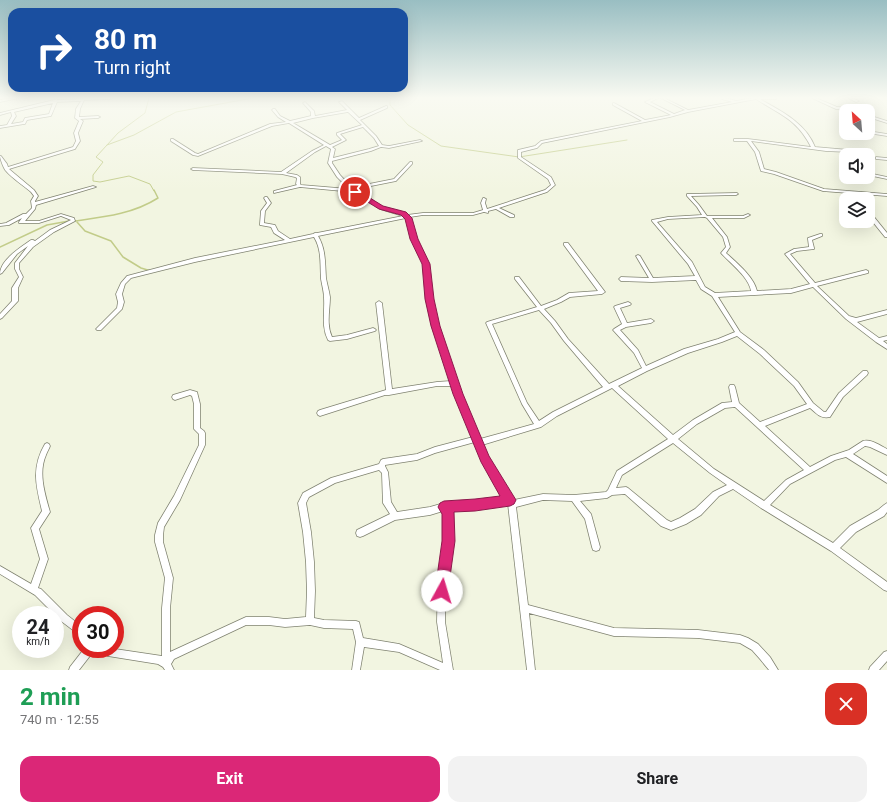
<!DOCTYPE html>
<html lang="en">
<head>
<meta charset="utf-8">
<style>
	:root { --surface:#fff; --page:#f2f2f2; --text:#202124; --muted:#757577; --accent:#db2777 }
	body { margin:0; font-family:Roboto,sans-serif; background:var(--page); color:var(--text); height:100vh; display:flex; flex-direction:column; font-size:15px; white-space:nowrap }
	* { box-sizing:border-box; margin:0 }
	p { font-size:13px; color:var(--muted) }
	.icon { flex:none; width:22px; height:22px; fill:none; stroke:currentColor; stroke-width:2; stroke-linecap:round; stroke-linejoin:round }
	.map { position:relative; height:670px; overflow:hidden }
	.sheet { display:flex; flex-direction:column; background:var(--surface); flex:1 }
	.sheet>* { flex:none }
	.banner { position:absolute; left:8px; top:8px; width:400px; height:84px; border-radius:12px; box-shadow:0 4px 16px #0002; background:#1a4fa0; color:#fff; overflow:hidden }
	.needle { width:26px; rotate:334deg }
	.tools { position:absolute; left:839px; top:104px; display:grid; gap:8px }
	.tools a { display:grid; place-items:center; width:36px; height:36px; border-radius:8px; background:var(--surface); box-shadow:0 4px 16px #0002; font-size:20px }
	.speed { position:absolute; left:12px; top:606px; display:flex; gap:8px; font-size:20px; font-weight:700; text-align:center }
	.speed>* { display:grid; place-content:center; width:52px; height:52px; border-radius:50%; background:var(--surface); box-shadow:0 4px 16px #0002; line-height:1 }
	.speed small { font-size:10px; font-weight:400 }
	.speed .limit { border:6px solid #d22; background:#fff; color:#111 }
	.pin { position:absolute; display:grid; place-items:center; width:34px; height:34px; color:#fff; margin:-17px; border:2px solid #fff; border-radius:50%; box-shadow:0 1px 4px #0007 }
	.me { position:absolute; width:44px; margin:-22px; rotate:6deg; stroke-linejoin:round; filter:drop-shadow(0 0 3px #0008) }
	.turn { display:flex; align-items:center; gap:14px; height:84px; padding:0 20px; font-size:18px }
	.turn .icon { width:52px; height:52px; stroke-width:2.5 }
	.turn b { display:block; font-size:28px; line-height:34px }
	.round { display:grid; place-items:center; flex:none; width:42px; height:42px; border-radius:12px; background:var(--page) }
	.summary { display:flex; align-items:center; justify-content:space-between; height:68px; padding:0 20px }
	h1 { font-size:24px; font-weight:700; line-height:30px; color:#1e9e55 }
	.cta { display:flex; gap:8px; margin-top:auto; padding:8px 20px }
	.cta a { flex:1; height:46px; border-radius:12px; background:var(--accent); color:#fff; font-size:16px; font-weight:700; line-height:46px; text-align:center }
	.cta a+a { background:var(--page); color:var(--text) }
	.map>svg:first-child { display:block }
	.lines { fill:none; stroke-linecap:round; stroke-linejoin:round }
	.stream-far1 { stroke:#c2cc89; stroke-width:1 }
	.stream { stroke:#c2cc89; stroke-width:1.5 }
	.minor-casing { stroke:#808371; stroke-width:1.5 }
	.minor { fill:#fff; fill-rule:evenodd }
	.route { fill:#db2777; stroke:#8e194d }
</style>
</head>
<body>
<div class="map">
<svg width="887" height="670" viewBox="0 0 887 670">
	<rect width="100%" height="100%" fill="#f2f5e1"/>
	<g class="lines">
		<g class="stream-far1">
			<path d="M149,98L145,113L118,133L96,157L103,162L93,175V181L100,182L129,176L150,184L154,191"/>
			<path d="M390,98V105L408,125L441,146L519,157L627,140"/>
			<path d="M107,145L134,135L176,112L253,98"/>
		</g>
		<g class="stream">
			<path d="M75,221C104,217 133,214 158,198L154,190"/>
			<path d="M77,222L85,231L111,241L123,257L141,268L151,271"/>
			<path d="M0,247L47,225L69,221"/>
		</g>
		<defs>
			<g id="minor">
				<path d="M13,98H19L0,102V100Z"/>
				<path d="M83,98H112L110,99L84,100L80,109L79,117L98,116L100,117L98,118L80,119L83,121L78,133L80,141L75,149L9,169L34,190L38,196L35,201V202L93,186L96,187L36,205L35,209L25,221H39L61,214L74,218L75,221L54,232L33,247L19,263V269L23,277L18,288V301L2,318L0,319V314L12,301V288L19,277L15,269V263L28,246L17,254L2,273L0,274C0,260 21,247 31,240H33L35,241L50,230L71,220L61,216L39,223H19V222L22,218L9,225L0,226V224L6,223L23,214H26L32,208L31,201L34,196L31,192C23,185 13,179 6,171C4,169 0,159 0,156H1L7,164L8,167L73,147L76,141L74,133L79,121L75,118L76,109L81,101L57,102L51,116L27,120L25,124H24L0,128V126L7,125L12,116L11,112L0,115V113L54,100L56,99L58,100L82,99ZM53,103L49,114L25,118L23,122L11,124L16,116L14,112Z"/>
				<path d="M654,98H658L650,102L674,114L685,110L661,98H664L688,110L732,102L722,99V98H726L736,101L752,98H777L776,99H760C781,111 806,123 815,147L849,150L851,151L849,152L826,151L751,141L759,152L764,169L776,172L824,189L887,194V196L823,191L774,174L761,171L755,152L747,141H734V139H748L811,147C797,119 780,115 756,99L688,112L670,117L542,143L537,148L521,152V157L551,177L555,185L547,192L499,208L514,215V217H510L496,209L488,211V213L484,212L473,215H423L410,217L416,239L428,264L432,299L438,326L461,394L480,439L534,424L522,404L486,323L487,322L537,307L515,279V277H519L541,306L557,300L569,293L598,291L564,245V243H568L605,292L602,294L570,297L561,302L544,309L555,321L568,339L609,384L642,368L634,353L613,330L614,329L622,324L614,307L615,306L628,302L630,303L631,304L630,305L620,308L627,323L651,319L654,321L651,323L626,327L620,330L638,350L646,366L684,349L718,339L735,332L712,296L701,289L696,280L652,282L621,281L619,279L621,277L649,278L636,256L638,255L640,256L653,278L695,276L688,264L652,221V220L668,217L702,215L697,207L687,196V194L737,193L738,194L736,195L691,196L699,205L707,216H743L748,214L750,215L744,218H712L727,237L730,247L726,253C736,262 754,277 757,291L791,289L810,284L785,254L794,249L809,247L808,239V238L820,234H822V236L812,240L814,248V249L797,251L790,254L815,283L866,270L868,271V273L817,286L849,316L856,318L887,310V314L857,322L879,338L887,336V340L883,341L887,344V349L876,342L846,319L813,287L791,293L718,297L740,332L764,350L798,382L813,403L824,412H826L839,393L863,371H867L868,373L867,375L843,397L830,417C821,419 817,414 810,408L765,426L810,467L831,456L849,450L863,441C871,439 879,445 887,449V455L870,447L865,446L853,454L887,476V483L846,457L835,460L790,484L770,505L833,543L850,526L878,510L884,505L887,503V512L884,516L856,532L840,548L887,582V591L884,590L831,551L761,508L733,489L719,496L701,515L686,524L671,530L661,526L625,494L612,495L607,498L580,501L591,514L600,547L599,550L596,551L593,550L592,547L585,519L572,501L543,500L516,507L528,605L614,628L698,630L740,635L748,638L758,644L770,657L778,670H769L760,659L752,650L740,643L698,638L614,636L529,613L535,670H527L508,504L475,509L451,510L452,512V541L446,579L445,622L453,670H440L399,652L364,647L360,670H352L356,642L353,629L324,628L310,625L285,627L269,625H246L174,659L171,664L174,670H165L163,667L158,664L108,656L101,652L100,649H115L162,656V608L165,578L155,542V535L158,523L174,496L199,445V434L194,429V404L192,396L190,395L175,400L173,399L172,397L173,395L190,390L197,392L200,404V428L204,431L205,433V445L180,500L164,527L163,535V542L173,578L170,608V652L246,617H269L285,619L306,617L307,591L306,562L303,532L298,503L303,493L331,478L379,464L381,460L383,459L417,454L435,447L473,437L452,386H437L389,395H385L320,416L318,415L317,413L318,411L320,410L386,390L376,303L379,301L382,303L392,389L437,382L451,381L432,326L426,299L424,264L412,239L407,219L406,218L318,236C326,249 325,264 326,278C327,284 329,290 330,297C330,310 326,324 332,337L347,335L373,328L375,329L376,330L375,331L347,339L330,341L328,340C321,326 325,313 324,298C324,292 322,285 321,279C320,265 322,250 314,237L195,262L131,278L125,284L122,294L124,302L122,309L101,330H97L96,329L117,308L118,302L116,294L121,283L127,276L195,258L285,240L274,233L271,227L260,225V224L261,211L267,203L264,198L265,197H267L271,203L265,211L264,223L275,225L278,231L290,239L313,234L315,233H317L403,216L380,209L362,196L353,192L300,187L274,193V191L297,185L296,184L297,178L295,177L282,174L193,170L191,169L193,168L281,172L312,151L324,145L289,123L272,126L198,156L193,155L171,141V139H173L195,153L198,154L270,124L286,122L278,117L272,110L273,109H275L280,116L290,121L311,116V112L303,103L305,102L314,111L315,116L347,110L339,102L342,101L359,118L386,106H387V108L360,120L376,136L382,145L389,146L420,140L422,141L389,148L381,147L371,151L332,161V163L340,175L354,190L359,186L394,179L410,162H412V164L396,181L361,188L358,191L364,194L382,207L405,213L407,215L423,213H473L483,210L481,203L483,198H484L486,199L485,203L487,209L545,190L551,185L548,179L518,158V150L535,146L541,141L642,121L613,105V103H614L645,120L671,115L645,102ZM348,112L362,125L337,133V135L342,140L330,145L293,123L313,118ZM363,127L374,138L379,146L369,149L333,158L335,149L332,147L346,140L340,134ZM326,146L331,149L328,163L337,177L349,189L301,185L300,184V177L297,175L286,173L315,152ZM705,217L707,218L723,237L726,247L721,253C730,263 749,277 751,291L715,293L705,287L692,262L657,222L668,219ZM539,310L551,323L564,341L603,387L553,412L539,421L527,403L492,324ZM737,336L760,354L794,386L807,404L760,422L739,403L735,387L734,385H730L729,387L732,402L722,403L693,420L673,435L618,386L647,371L688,353L722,342ZM612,388L668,439L617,471L608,490L606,492L574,495L543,494L514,500L488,457L482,445L541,427L557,416ZM735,407L804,470L786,480L764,501L714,469L678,439L697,424L725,408ZM475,442L483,461L504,497L475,501L444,503L430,507L397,512L391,502L388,472L385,466V465L417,460L435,453ZM673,443L710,473L727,485L713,492L695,509L680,518L671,522L667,520L628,488L626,487L616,488L622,475ZM379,470L382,473L383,503L390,514L357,530L356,533L357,536L360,537L363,536L395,520L430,515L443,511L444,513V541L438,579L437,622L443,663L399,644L363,638L359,622L356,621L324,620L314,618L315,591L314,562L311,532L306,503L309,497L335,483Z"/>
				<path d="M812,98H816L837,107H848L856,111H851L847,109H836Z"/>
				<path d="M848,98H852L859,101L856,102Z"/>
				<path d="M868,115L887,121V123L868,117Z"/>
				<path d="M868,131L887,134V136L868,133Z"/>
				<path d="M876,157L887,158V160L876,159Z"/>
				<path d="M844,158H846V161L844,160Z"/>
				<path d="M868,173L887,177V179L868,175Z"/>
				<path d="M868,212H870L887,233V237H885L868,216Z"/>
				<path d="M47,443L49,444L50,446C49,449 47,452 46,455C38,473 45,494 50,512L39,529L48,559L38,588L41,589L67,615L81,626V635L78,634L61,621L35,595L0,574V566L31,584L40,559L31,528L42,511C36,486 31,468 45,444Z"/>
				<path d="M84,649H94L93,652L79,670H69L70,667Z"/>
				<path d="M887,651V661L879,670H869L870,667L884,652Z"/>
			</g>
		</defs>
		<use href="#minor" class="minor-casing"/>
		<use href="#minor" class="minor"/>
	</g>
	<linearGradient id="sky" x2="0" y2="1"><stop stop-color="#99bec2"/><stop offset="0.51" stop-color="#f9faf2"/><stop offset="1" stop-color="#f9faf2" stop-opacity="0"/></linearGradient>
	<rect width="887" height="192" fill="url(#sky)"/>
	<path class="route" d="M353,190H357L383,206L406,212L412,218L418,239L430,264L434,299L440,326L463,394L489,456L516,500L514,504L510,506L475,511L454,512L455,541L448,591L446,596L442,597L437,596L435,591L442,541V514L438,507L440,503L444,501L475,499L500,496L481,462L453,394L431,326L425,299L422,264L410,239L405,219L401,215L379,209L353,193Z"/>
</svg>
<div class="tools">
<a><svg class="needle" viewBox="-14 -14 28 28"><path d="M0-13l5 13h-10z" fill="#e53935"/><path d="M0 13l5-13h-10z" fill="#757577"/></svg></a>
<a><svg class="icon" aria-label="sound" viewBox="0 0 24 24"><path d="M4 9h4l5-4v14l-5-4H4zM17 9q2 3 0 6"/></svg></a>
<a><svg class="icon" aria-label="layers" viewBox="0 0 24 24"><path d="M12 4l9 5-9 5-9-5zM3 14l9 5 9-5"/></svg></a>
</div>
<div class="speed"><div>24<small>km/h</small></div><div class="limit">30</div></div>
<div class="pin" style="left:355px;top:192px;background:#d93025"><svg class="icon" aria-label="arrive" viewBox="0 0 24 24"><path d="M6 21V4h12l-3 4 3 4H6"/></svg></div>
<svg class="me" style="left:442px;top:591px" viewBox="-20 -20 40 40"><circle r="19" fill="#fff"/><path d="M0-13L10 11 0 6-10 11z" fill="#db2777"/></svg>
<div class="banner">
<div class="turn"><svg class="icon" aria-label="right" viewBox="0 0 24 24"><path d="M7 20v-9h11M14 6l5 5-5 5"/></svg><div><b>80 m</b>Turn right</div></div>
</div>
</div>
<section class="sheet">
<div class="summary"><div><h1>2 min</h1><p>740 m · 12:55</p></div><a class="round" style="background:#d93025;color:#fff"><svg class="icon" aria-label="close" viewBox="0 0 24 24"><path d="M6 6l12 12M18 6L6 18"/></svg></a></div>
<div class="cta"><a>Exit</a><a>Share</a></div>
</section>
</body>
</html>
